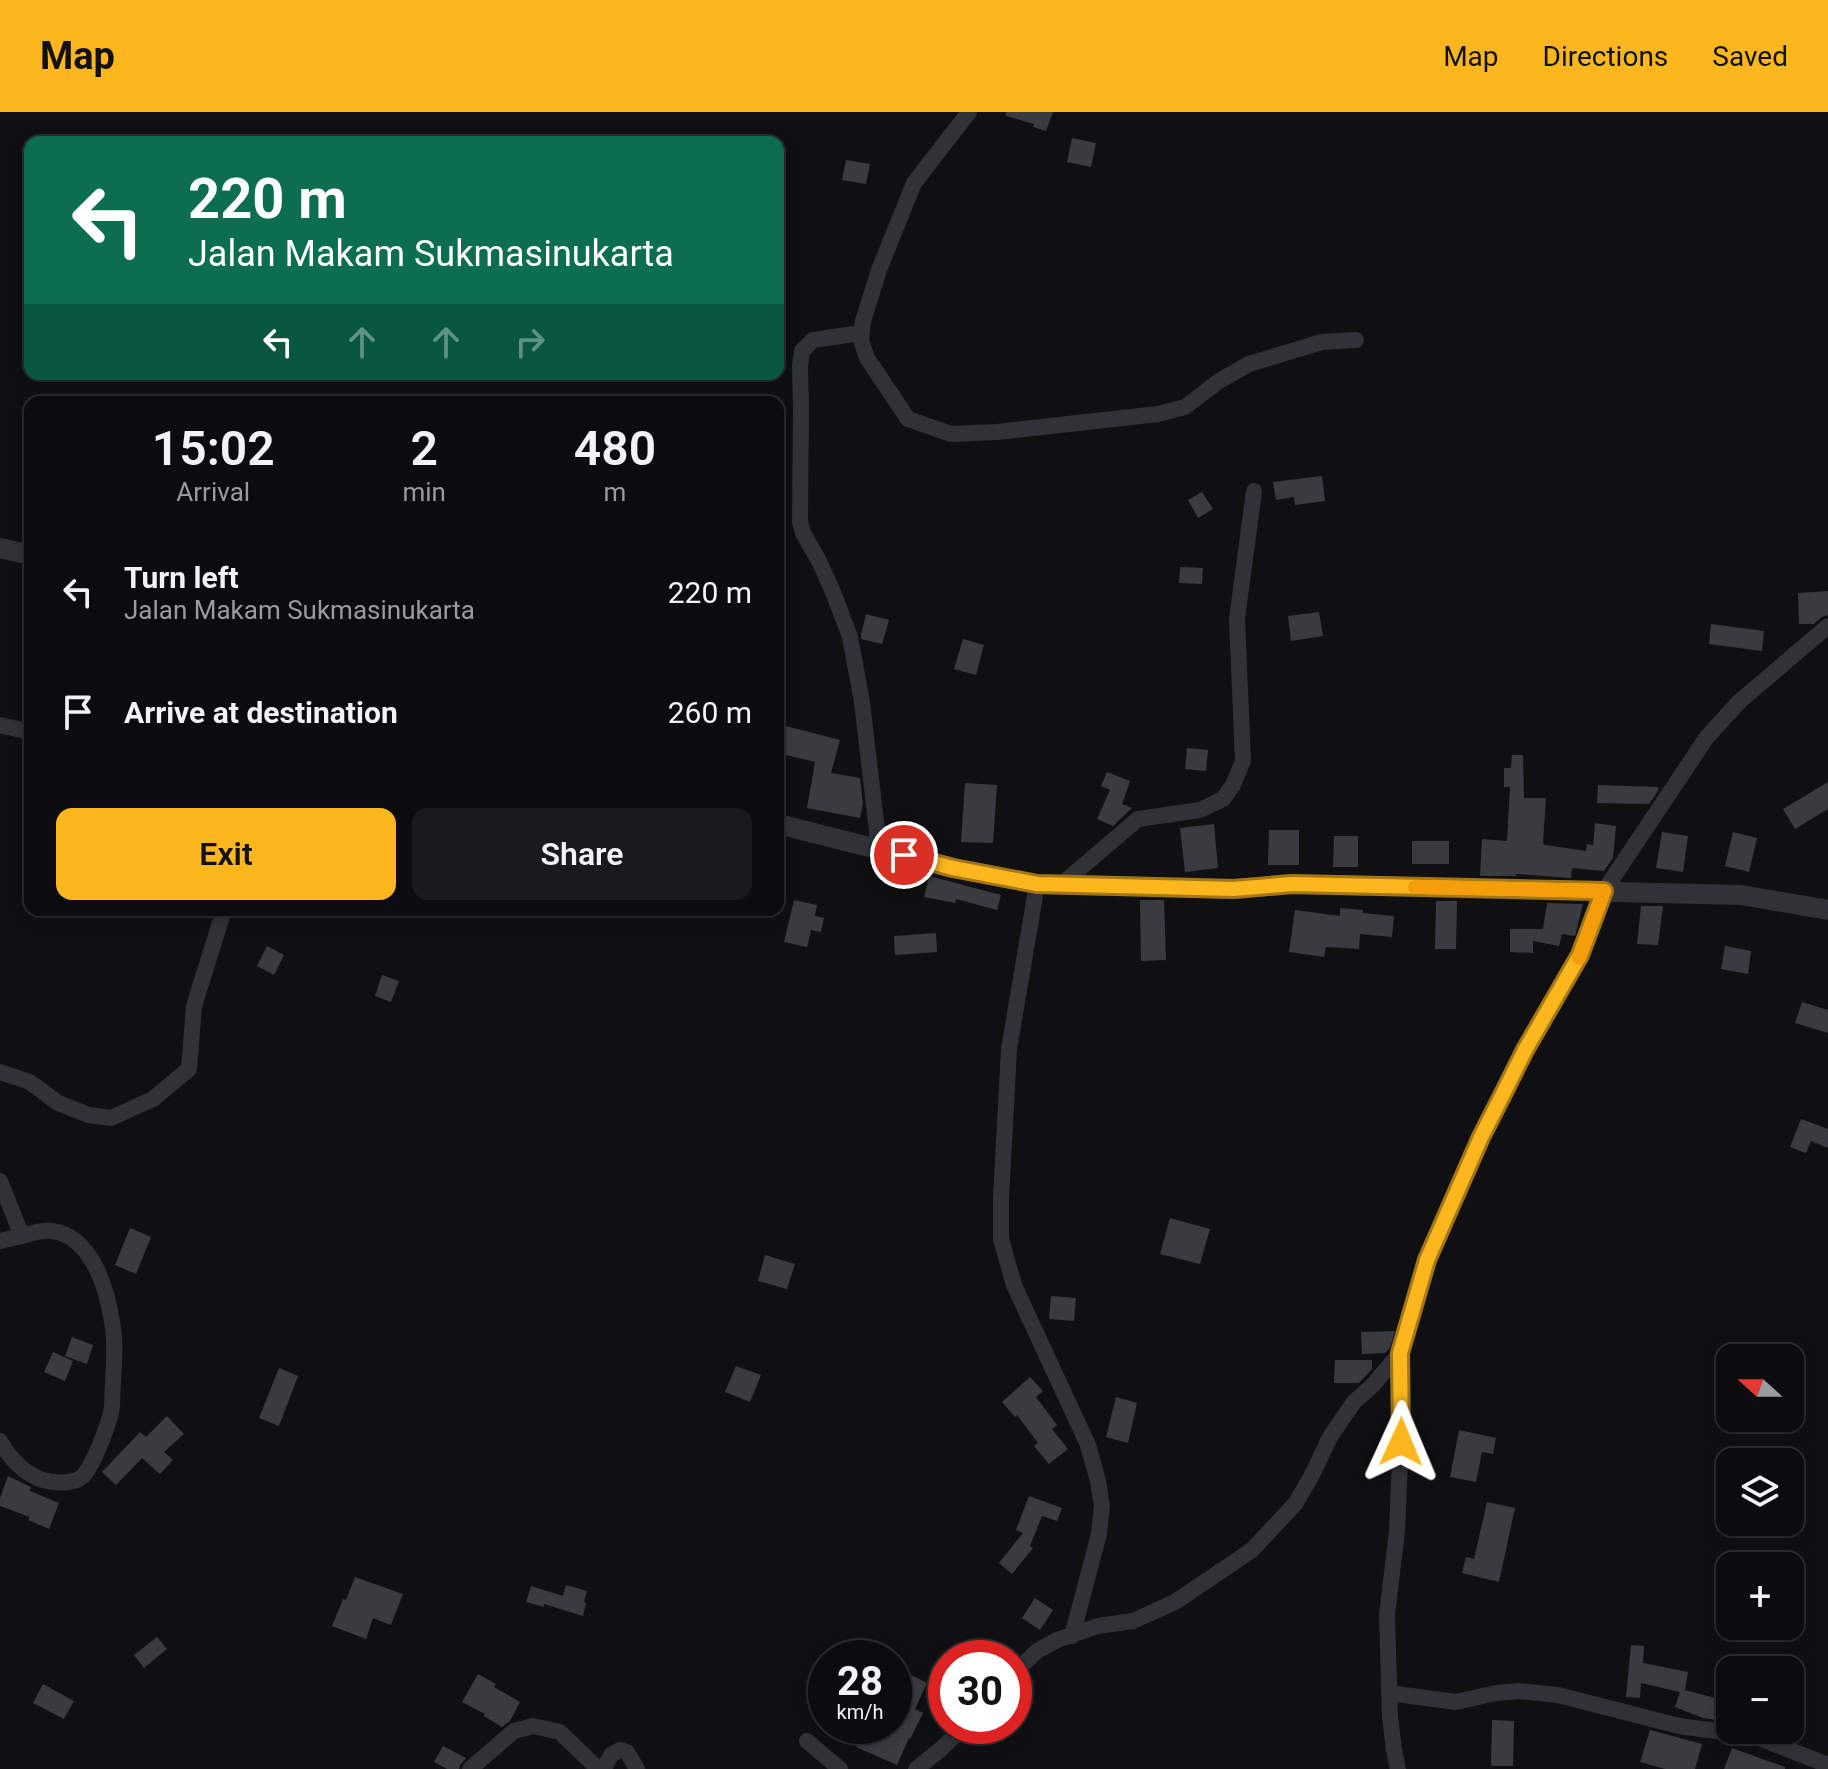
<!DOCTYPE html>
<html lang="en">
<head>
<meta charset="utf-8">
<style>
	:root { --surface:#0c0c0e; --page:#1a1a1c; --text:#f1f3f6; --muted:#9a9b9e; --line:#2c2c2e; --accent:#fcb71e }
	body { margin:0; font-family:Roboto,sans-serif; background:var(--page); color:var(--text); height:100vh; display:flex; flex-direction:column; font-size:30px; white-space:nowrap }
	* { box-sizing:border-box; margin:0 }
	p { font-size:26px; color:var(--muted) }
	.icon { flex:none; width:44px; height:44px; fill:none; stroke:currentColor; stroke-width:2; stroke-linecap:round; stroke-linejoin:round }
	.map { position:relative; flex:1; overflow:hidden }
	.sheet { position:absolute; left:24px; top:284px; width:760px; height:520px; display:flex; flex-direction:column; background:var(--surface); border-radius:16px; box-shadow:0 4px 12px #0003,0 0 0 2px var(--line) }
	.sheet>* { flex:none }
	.guide { position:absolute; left:24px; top:24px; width:760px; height:244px; border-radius:16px; box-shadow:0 4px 12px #0003,0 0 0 2px var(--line); background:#0b6e4f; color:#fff; overflow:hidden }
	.needle { width:52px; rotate:291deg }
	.tools { position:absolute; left:1716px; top:1232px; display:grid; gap:16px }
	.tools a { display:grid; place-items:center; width:88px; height:88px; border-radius:16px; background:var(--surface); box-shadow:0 4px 12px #0003,0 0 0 2px var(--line); font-size:40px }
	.speed { position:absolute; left:808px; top:1528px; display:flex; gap:16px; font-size:40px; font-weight:700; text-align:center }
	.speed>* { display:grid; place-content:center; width:104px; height:104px; border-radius:50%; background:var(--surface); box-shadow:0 4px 12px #0003,0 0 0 2px var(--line); line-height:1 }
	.speed small { font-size:20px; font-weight:400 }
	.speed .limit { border:12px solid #d22; background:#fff; color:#111 }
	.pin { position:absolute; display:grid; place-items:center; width:68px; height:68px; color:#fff; margin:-34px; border:4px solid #fff; border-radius:50%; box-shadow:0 2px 8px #0007 }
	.me { position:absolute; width:88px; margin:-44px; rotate:1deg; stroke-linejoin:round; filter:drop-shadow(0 0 6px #0008) }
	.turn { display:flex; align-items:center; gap:28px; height:168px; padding:0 32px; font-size:36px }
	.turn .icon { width:104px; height:104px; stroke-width:2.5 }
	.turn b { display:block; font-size:56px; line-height:68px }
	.lanes { display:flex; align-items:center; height:76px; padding:0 32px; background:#0003; justify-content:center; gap:40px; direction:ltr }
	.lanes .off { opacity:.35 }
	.eta { display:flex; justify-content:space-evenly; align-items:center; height:136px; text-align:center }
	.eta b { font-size:48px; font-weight:600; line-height:56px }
	.button { display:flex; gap:16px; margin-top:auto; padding:16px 32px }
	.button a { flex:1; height:92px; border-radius:16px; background:var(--accent); color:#111; font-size:32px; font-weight:600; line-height:92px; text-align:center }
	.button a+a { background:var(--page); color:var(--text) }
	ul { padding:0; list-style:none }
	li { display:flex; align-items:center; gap:24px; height:120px; padding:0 32px }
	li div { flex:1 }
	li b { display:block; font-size:30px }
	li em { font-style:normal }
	header { display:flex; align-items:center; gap:48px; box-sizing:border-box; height:112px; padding:0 40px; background:var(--accent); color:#111 }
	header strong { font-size:38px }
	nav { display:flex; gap:44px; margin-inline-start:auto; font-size:28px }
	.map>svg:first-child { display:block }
	.building { fill:#3a3b40 }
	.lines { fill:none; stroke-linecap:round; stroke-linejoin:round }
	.minor { stroke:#313237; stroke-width:16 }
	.tertiary { stroke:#313237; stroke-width:20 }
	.route-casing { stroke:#a47714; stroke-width:20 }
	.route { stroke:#fcb71e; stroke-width:14 }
	.slow { stroke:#f59e0b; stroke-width:14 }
</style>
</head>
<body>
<header>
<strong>Map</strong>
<nav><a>Map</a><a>Directions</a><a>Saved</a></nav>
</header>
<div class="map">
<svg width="1828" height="1657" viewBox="0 0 1828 1657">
	<rect width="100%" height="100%" fill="#101012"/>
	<g class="building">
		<path d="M1006,0H1053L1046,19L1033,15L1034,12L1006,4Z"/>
		<path d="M1072,26L1096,31L1091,55L1067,50Z"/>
		<path d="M846,48L870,52L866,72L842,68Z"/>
		<path d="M1322,364L1325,389L1295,393L1294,385L1276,388L1273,370Z"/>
		<path d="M1202,380L1213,397L1198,406L1188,388Z"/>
		<path d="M1180,455L1203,456L1202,472L1179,471Z"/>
		<path d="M1828,479V503L1822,505L1814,512H1799L1798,481Z"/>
		<path d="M1319,500L1323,524L1291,529L1288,504Z"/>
		<path d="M866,502L889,508L882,532L861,527V523Z"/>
		<path d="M1711,512L1764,519L1762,539L1709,532Z"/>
		<path d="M963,527L984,533L976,563L954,557Z"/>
		<path d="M778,612L840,628L831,661L860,666L863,692L860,706L807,696L815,650L778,641Z"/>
		<path d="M1187,636L1208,638L1206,659L1185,657Z"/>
		<path d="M1512,643H1523L1524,686H1546L1543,731L1545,733L1586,739L1587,732L1593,733L1595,711L1616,714L1613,746L1604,759L1572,756L1571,766L1516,762V764H1480L1482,727L1507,729L1510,675H1504V656H1511Z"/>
		<path d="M1107,660L1130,669L1122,692L1132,696L1113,714L1097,707L1110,678L1101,674Z"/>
		<path d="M1828,670V697L1795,717L1783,697Z"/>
		<path d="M965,671L997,673L993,731L961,730Z"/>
		<path d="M1598,673L1658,675V679L1649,692L1597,691Z"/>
		<path d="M1214,712L1218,756L1185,760L1180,716Z"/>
		<path d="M1269,718H1299V753H1268Z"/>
		<path d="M1662,720L1688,724L1683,760L1656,756Z"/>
		<path d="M1733,720L1757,726L1749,760L1725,754Z"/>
		<path d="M1334,724H1358V755H1333Z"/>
		<rect x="1412" y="729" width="37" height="23"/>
		<path d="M929,764L1001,783L997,798L956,787L955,791L924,785Z"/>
		<path d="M794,788L817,793L815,804L824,806L821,820L811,818L807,835L784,830Z"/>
		<path d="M1140,788H1164L1166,848L1141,849Z"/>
		<path d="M1436,789H1457L1456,837H1435Z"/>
		<path d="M1547,791L1583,792L1575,824L1562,822L1559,834L1533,829V841L1510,840V817H1543Z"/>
		<path d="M1641,794H1663L1658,833L1637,832Z"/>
		<path d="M1340,796L1363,798V801L1394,804L1392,825L1360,822L1359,837L1326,835L1324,845L1289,840L1295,798L1340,804Z"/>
		<path d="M936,821L937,840L895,843L894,824Z"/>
		<path d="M267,834L284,843L274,863L257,854Z"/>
		<path d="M1725,834L1751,839L1748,862L1721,857Z"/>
		<path d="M382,863L399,869L391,890L375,884Z"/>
		<path d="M1802,890L1828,898V921L1795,911Z"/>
		<path d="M1801,1007L1828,1017V1036L1811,1029L1806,1041L1790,1035Z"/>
		<path d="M1170,1106L1210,1117L1200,1152L1160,1142Z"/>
		<path d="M130,1116L151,1125L136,1162L115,1153Z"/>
		<path d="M765,1143L795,1152L787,1177L758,1169Z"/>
		<path d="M1051,1184L1076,1186L1074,1209L1049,1207Z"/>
		<path d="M1395,1219L1390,1236L1385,1241L1362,1242L1361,1220Z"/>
		<path d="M72,1225L93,1233L87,1252L65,1244Z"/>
		<path d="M53,1240L73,1249L65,1269L44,1260Z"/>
		<path d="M1335,1248H1372V1257L1359,1271H1334Z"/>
		<path d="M736,1254L761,1263L750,1290L725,1280Z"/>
		<path d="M279,1256L298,1264L279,1314L259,1306Z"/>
		<path d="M1030,1265L1043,1279L1036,1285L1057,1313L1052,1317L1068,1337L1049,1352L1034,1334L1038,1331L1017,1303L1015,1305L1002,1290Z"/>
		<path d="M1116,1285L1137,1291L1128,1331L1106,1325Z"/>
		<path d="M167,1304L184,1322L164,1340L173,1348L160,1362L142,1346L116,1373L102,1360L140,1320L146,1325Z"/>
		<path d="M1459,1318L1496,1326L1493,1342L1482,1340L1476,1370L1450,1365Z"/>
		<path d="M8,1364L31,1375L30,1379L59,1391L49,1417L28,1408L30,1405L0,1394V1386Z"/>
		<path d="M1029,1384L1062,1396L1057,1409L1042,1404L1030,1434L1033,1436L1012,1462L999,1451L1023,1421L1016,1418Z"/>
		<path d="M1487,1390L1515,1396L1499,1470L1462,1461L1466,1445L1474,1447Z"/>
		<path d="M355,1465L403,1482L391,1513L373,1506L366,1527L332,1514L343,1487L346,1488Z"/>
		<path d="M566,1473L587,1479L584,1490L586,1491L583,1504L544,1492V1495L526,1490L531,1474L563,1484Z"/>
		<path d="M1035,1486L1053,1498L1040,1518L1022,1506Z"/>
		<path d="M157,1525L167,1537L144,1556L134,1543Z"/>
		<path d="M1631,1533L1644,1534L1643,1551L1688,1560L1685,1578L1730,1590V1610L1703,1606L1675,1595L1680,1580L1641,1571L1640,1586L1626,1585Z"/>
		<path d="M478,1562L496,1572L494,1575L520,1590L510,1609L502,1615L484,1604L485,1602L462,1590Z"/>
		<path d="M909,1562L927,1571L915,1597L923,1601L910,1627L909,1626L897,1653L856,1635L865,1614H894V1584L898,1586Z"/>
		<path d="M43,1572L74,1589L64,1607L33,1591Z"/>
		<path d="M1492,1608L1514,1609L1513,1654H1491Z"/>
		<path d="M1650,1618L1702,1632L1695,1657H1665L1640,1650Z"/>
		<path d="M443,1634L466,1646L460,1653L459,1657H447L434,1650Z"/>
		<path d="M1732,1636L1785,1655V1657H1724Z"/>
	</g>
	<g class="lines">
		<g class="minor">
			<path d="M969,0L914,71L879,158L863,209L861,228L867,246L908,307L951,322L997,320L1158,302L1185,295L1219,269L1249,252L1322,230L1356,228"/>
			<path d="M861,221L813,228L802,239L800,254L801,295L800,410L803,421L819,449L833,480L850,525L862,590L879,736"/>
			<path d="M0,613L30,620"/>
			<path d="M1063,771L1138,707L1200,698L1223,687L1233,673L1243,649L1237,507L1254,379"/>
			<path d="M1037,772L1009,937L1001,1087V1127L1014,1173L1088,1333L1098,1369L1102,1394L1099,1422L1072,1524"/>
			<path d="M0,960L30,970L58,991L89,1003L111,1006L153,987L189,957L194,894L224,798"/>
			<path d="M0,1069L22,1124C32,1121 41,1118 52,1119C92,1124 107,1177 112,1210C116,1229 114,1251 113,1271C112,1281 113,1292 111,1301C107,1316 94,1351 84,1363C80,1368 74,1369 68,1370C36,1374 15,1355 0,1329"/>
			<path d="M0,1129L22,1124"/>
			<path d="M1014,1561L1037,1539L1057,1528L1098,1514L1133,1509L1175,1490L1252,1438L1295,1392L1311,1365L1330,1325L1354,1290L1373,1273L1400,1241L1427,1148L1481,1025L1525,938L1580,843L1604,779L1707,625L1740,589L1828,514"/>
			<path d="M1389,1581L1456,1590L1496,1581L1519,1579L1558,1583L1679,1614L1754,1624L1828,1653"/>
			<path d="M807,1629L840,1657"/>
			<path d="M470,1657L514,1619L533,1614L560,1620L598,1657"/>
			<path d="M604,1657L611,1643L620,1638L627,1640L637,1657"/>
			<path d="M916,1657L941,1637L965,1614"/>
			<path d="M1398,1657L1394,1638L1390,1605L1387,1503L1397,1419L1402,1300L1400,1241"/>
		</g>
		<g class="tertiary">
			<path d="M0,436L30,443"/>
			<path d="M778,712L953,756L1037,772L1234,777L1292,772L1741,783L1828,798"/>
		</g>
	</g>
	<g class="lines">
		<defs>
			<path id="route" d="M904,743L953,756L1037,772L1234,777L1292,772L1604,779L1580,843L1525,938L1503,982L1481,1025L1427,1148L1400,1241L1401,1330"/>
		</defs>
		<use href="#route" class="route-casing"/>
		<use href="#route" class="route"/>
		<path class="slow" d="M1415,775L1604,779L1579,846"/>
	</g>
</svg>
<div class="tools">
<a><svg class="needle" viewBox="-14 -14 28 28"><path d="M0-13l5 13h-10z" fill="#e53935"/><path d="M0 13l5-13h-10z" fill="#9a9b9e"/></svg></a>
<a><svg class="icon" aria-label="layers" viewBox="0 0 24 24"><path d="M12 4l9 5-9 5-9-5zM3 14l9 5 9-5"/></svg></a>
<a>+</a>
<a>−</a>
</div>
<div class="speed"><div>28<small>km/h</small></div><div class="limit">30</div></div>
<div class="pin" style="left:904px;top:743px;background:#d93025"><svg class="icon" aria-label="arrive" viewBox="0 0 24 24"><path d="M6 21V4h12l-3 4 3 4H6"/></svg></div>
<svg class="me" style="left:1401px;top:1330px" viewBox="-20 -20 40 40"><path d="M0-17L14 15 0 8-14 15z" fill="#fcb71e" stroke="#fff" stroke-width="4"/></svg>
<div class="guide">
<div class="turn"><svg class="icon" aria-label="left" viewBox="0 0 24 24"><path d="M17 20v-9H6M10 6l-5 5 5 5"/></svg><div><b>220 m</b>Jalan Makam Sukmasinukarta</div></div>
<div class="lanes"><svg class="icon" aria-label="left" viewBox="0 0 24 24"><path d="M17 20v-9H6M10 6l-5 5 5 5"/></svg><svg class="icon off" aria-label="ahead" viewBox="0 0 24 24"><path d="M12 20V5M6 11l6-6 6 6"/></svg><svg class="icon off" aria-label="ahead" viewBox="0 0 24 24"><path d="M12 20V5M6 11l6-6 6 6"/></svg><svg class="icon off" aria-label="right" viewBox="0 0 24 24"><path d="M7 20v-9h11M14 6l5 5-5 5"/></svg></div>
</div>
<section class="sheet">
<div class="eta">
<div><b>15:02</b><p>Arrival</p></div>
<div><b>2</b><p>min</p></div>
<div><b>480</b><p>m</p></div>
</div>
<ul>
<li><svg class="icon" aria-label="left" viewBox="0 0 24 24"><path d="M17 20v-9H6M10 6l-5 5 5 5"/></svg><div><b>Turn left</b><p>Jalan Makam Sukmasinukarta</p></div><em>220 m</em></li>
<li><svg class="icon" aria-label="arrive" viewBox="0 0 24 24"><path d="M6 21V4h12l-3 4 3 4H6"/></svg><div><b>Arrive at destination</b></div><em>260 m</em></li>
</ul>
<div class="button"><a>Exit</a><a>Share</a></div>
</section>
</div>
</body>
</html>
